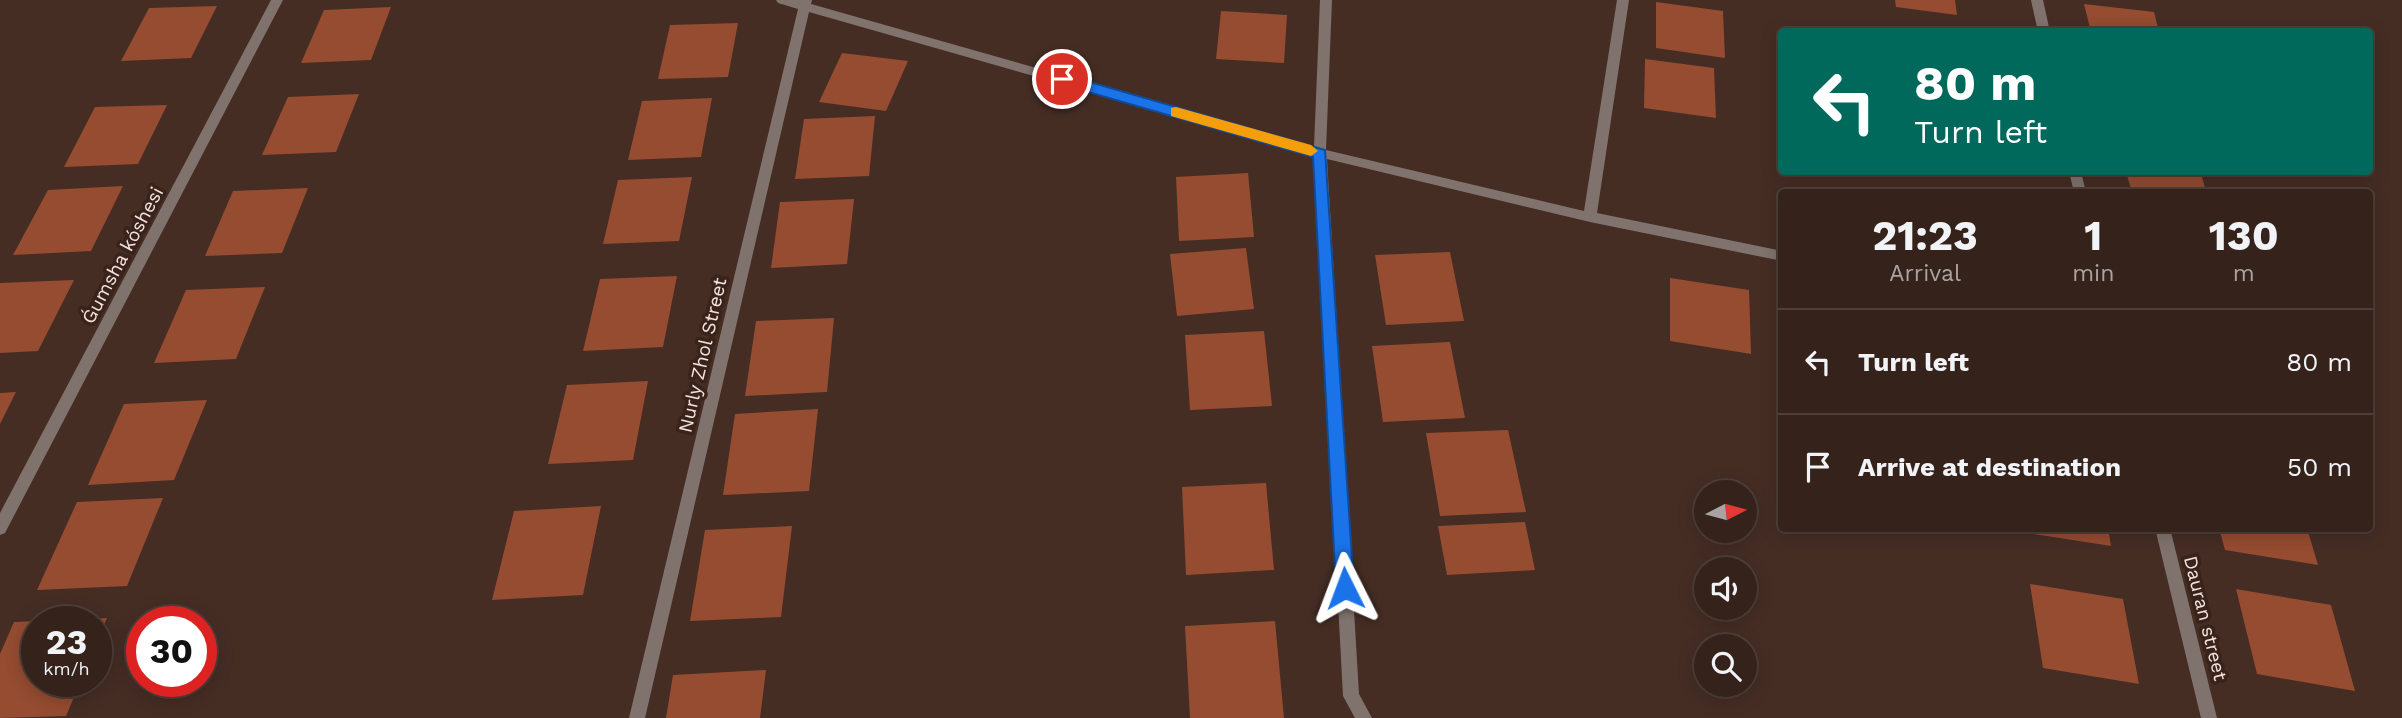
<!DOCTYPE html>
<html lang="en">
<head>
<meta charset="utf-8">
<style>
	:root { --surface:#34221b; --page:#3c2a24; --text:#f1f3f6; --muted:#a9a4a3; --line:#4e3f3a }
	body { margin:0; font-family:"Work Sans",sans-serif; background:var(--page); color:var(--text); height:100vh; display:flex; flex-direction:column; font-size:26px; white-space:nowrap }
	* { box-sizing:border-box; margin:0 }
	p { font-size:23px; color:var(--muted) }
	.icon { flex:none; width:38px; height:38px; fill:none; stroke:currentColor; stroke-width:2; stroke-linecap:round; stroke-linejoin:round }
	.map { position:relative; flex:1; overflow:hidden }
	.sheet { position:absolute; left:1778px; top:189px; width:595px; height:343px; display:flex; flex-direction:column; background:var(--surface); border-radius:7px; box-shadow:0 4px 18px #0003,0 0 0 2px var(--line) }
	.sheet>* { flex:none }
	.banner { position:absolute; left:1778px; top:28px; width:595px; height:147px; border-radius:7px; box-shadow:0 4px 18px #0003,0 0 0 2px var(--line); background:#00695c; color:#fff; overflow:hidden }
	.needle { width:46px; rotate:84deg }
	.buttons { position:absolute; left:1694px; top:480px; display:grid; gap:14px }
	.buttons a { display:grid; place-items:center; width:63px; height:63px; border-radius:50%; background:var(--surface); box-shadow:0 4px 18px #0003,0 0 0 2px var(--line); font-size:35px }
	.speed { position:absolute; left:21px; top:606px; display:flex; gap:14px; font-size:35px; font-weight:700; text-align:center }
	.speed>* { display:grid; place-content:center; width:91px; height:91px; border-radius:50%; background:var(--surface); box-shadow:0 4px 18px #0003,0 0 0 2px var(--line); line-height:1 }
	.speed small { font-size:18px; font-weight:400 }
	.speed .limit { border:10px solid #d22; background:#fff; color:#111 }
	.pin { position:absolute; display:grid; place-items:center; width:60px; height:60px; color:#fff; margin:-30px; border:4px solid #fff; border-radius:50%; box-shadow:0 2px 7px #0007 }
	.me { position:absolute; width:77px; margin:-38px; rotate:357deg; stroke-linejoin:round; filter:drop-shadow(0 0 5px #0008) }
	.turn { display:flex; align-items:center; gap:24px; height:147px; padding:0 21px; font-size:32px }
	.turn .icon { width:91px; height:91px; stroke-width:2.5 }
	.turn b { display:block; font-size:49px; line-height:60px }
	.eta { display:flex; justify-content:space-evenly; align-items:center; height:119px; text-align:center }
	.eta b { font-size:42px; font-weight:700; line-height:49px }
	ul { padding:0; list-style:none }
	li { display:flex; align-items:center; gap:21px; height:105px; padding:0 21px; border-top:2px solid var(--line) }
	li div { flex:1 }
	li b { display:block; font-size:26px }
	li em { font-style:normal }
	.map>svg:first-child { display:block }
	.building { fill:#954c31 }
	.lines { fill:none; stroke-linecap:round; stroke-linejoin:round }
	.street { fill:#80736e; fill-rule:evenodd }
	.route { fill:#1a73e8; stroke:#114b97; stroke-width:2 }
	.slow { fill:#f59e0b }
	.labels { text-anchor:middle; stroke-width:7; stroke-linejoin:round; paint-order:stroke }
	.street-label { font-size:19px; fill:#f3e3dd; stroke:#3a231a }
</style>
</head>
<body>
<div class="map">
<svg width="2402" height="718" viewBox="0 0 2402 718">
	<rect width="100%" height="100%" fill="#452d24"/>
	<g class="building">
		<path d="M1895,0H1955L1957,15L1896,7Z"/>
		<path d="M1656,2L1723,11L1725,58L1656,48Z"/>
		<path d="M2084,4L2154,12L2159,32H2091Z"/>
		<path d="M217,6L191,58L121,61L149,8Z"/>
		<path d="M391,7L371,60L301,63L324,10Z"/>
		<path d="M1221,11L1287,15L1284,63L1216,59Z"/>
		<path d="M738,23L728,77L658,79L670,25Z"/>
		<path d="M842,53L908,61L886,111L819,102Z"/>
		<path d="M1645,59L1714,68L1716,118L1644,108Z"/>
		<path d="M359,94L336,152L262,155L288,97Z"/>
		<path d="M712,98L701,157L628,160L642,101Z"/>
		<path d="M167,105L138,164L64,167L95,107Z"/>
		<path d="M875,116L869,176L795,179L804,119Z"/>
		<path d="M2126,172L2201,173L2206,192H2132Z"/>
		<path d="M1248,173L1254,237L1179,241L1176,177Z"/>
		<path d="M692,177L679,241L603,244L618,180Z"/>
		<path d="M123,186L91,251L13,255L48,190Z"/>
		<path d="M308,188L282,253L205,256L233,191Z"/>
		<path d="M854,199L847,264L771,268L780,202Z"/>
		<path d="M1246,248L1254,309L1177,316L1170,254Z"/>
		<path d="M1450,252L1464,321L1386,325L1375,255Z"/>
		<path d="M677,276L663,347L583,351L600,279Z"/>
		<path d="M1670,278L1749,290L1751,354L1670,341Z"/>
		<path d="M74,280L38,351L0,353V283Z"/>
		<path d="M265,287L236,359L154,363L186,290Z"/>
		<path d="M834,318L827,392L745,396L756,321Z"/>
		<path d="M1264,331L1272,406L1190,410L1185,335Z"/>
		<path d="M1450,342L1465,418L1383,422L1372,346Z"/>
		<path d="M648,381L633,460L548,464L567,385Z"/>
		<path d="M16,392L0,424V393Z"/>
		<path d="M207,400L174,480L88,485L124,404Z"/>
		<path d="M818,409L809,491L723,495L735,414Z"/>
		<path d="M1508,430L1526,512L1440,516L1426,433Z"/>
		<path d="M1266,483L1274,570L1186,575L1182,487Z"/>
		<path d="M163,498L127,586L37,590L77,502Z"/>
		<path d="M601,506L583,595L492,600L514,511Z"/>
		<path d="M1525,522L1535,570L1447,575L1438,526Z"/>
		<path d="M792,526L781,617L690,621L705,530Z"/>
		<path d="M2020,528H2108L2111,546L2021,532Z"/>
		<path d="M2219,528H2307L2318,565L2225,550Z"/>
		<path d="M2030,584L2123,599L2139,684L2043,668Z"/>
		<path d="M2236,589L2331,605L2355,691L2257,674Z"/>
		<path d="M107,618L96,644V621H84V619Z"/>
		<path d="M37,621V681H81L66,716L0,718V654L14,622Z"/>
		<path d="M1275,621L1284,718H1190L1185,626Z"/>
		<path d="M766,670L760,718H666L673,675Z"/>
	</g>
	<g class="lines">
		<g class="street">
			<path d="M271,0H283L5,533L0,535V513Z"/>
			<path d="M776,0H812L811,4L1314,147L1320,0H1332L1326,150L1584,211L1617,0H1629L1597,213L1782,251V261L1590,222L1327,159L1359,694L1372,718H1355L1343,696L1314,156L809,12L645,718H629L798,9L778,3Z"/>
			<path d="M2031,0H2043L2050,32H2038Z"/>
			<path d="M2069,172H2081L2086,192H2074Z"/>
			<path d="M2155,528H2170L2217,718H2201Z"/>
		</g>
	</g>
	<path class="route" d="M1062,74L1325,150L1354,588L1351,593L1345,596L1338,593L1336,588L1313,157L1057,83L1055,79Z"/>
	<path class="slow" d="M1176,107L1311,145L1318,151L1311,156L1171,116V108Z"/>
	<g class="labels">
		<g class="street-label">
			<text transform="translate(122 255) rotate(-62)" y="7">Ǵumsha kóshesi</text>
			<text transform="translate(702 355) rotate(-77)" y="7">Nurly Zhol Street</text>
			<text transform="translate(2206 618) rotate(76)" y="7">Dauran street</text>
		</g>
	</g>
</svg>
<div class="buttons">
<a><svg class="needle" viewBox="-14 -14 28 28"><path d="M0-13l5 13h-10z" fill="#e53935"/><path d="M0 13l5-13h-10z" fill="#a9a4a3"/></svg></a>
<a><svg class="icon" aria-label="sound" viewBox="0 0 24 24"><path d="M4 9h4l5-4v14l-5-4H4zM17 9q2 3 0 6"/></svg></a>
<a><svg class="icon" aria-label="search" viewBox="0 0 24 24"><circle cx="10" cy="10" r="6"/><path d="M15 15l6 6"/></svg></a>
</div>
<div class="speed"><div>23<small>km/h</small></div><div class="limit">30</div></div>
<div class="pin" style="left:1062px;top:79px;background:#d93025"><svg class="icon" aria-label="arrive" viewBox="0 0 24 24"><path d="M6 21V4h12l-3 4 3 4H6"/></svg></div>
<svg class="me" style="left:1345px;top:588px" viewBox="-20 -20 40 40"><path d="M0-17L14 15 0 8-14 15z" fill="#1a73e8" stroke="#fff" stroke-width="4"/></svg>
<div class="banner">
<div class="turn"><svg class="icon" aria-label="left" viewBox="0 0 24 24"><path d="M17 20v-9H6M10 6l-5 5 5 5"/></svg><div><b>80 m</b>Turn left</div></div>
</div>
<section class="sheet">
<div class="eta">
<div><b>21:23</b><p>Arrival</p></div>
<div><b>1</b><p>min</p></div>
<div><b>130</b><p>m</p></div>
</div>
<ul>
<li><svg class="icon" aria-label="left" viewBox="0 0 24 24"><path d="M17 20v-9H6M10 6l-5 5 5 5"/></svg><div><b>Turn left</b></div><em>80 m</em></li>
<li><svg class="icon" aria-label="arrive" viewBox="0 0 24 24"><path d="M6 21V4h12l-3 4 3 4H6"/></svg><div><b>Arrive at destination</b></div><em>50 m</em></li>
</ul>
</section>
</div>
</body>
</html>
